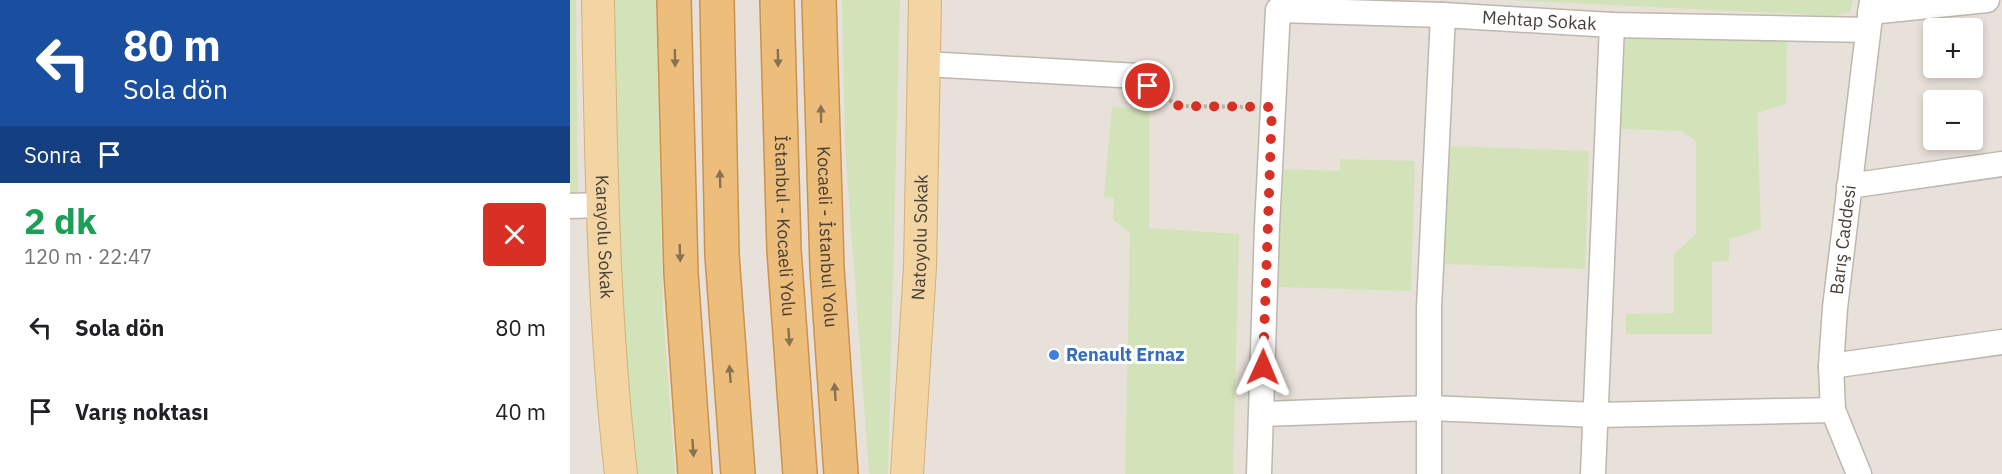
<!DOCTYPE html>
<html lang="tr">
<head>
<meta charset="utf-8">
<style>
	:root { --surface:#fff; --page:#f2f2f2; --text:#202124; --muted:#757577 }
	body { margin:0; font-family:"IBM Plex Sans",sans-serif; background:var(--page); color:var(--text); height:100vh; display:flex; flex-direction:column; font-size:22px; white-space:nowrap }
	* { box-sizing:border-box; margin:0 }
	p { font-size:20px; color:var(--muted) }
	.icon { flex:none; width:33px; height:33px; fill:none; stroke:currentColor; stroke-width:2; stroke-linecap:round; stroke-linejoin:round }
	.map { position:relative; flex:1; overflow:hidden }
	.sheet { display:flex; flex-direction:column; background:var(--surface); width:570px }
	.sheet>* { flex:none }
	.guide { background:#1a4fa0; color:#fff; overflow:hidden }
	.tools { position:absolute; left:1353px; top:18px; display:grid; gap:12px }
	.tools a { display:grid; place-items:center; width:60px; height:60px; border-radius:6px; background:var(--surface); box-shadow:0 3px 9px #0003; font-size:30px }
	.pin { position:absolute; display:grid; place-items:center; width:51px; height:51px; color:#fff; margin:-26px; border:3px solid #fff; border-radius:50%; box-shadow:0 2px 6px #0007 }
	.me { position:absolute; width:66px; margin:-33px; rotate:1deg; stroke-linejoin:round; filter:drop-shadow(0 0 4px #0008) }
	.turn { display:flex; align-items:center; gap:21px; height:126px; padding:0 24px; font-size:27px }
	.turn .icon { width:78px; height:78px; stroke-width:2.5 }
	.turn b { display:block; font-size:42px; line-height:51px }
	.then { display:flex; align-items:center; height:57px; padding:0 24px; background:#0003; gap:12px; font-size:22px }
	.round { display:grid; place-items:center; flex:none; width:63px; height:63px; border-radius:6px; background:var(--page) }
	.summary { display:flex; align-items:center; justify-content:space-between; height:102px; padding:0 24px }
	h1 { font-size:36px; font-weight:700; line-height:45px; color:#1e9e55 }
	ul { padding:0; list-style:none }
	li { display:flex; align-items:center; gap:18px; height:84px; padding:0 24px }
	li div { flex:1 }
	li b { display:block; font-size:22px }
	li em { font-style:normal }
	main { display:flex; flex:1; min-height:0 }
	.map>svg:first-child { display:block }
	.residential { fill:#e7e1d9; fill-rule:evenodd }
	.green { fill:#d3e3b9 }
	.lines { fill:none; stroke-linecap:round; stroke-linejoin:round }
	.minor-casing { stroke:#beb7ae; stroke-width:27 }
	.major-casing { stroke:#d6b176; stroke-width:34 }
	.highway-casing { stroke:#cc924d; stroke-width:36 }
	.path { stroke:#beb1a1; stroke-width:4; stroke-dasharray:3 3; stroke-linecap:butt }
	.minor { stroke:#fff; stroke-width:24 }
	.major { stroke:#f3d5a4; stroke-width:32 }
	.highway { stroke:#edbd7c; stroke-width:33 }
	.oneway { fill:#897254 }
	.route { stroke:#d93025; stroke-width:10; stroke-dasharray:0 18 }
	.shop-dot { fill:#3f7fe0; stroke:#fff; stroke-width:2 }
	.labels { text-anchor:middle; stroke-width:6; stroke-linejoin:round; paint-order:stroke }
	.street-label { font-size:18px; fill:#474039; stroke:#fff }
	.shop-label { font-size:18px; font-weight:bold; fill:#366cbe; stroke:#fff; text-anchor:start }
</style>
</head>
<body>
<main>
<section class="sheet">
<div class="guide">
<div class="turn"><svg class="icon" aria-label="left" viewBox="0 0 24 24"><path d="M17 20v-9H6M10 6l-5 5 5 5"/></svg><div><b>80 m</b>Sola dön</div></div>
<div class="then">Sonra<svg class="icon" aria-label="arrive" viewBox="0 0 24 24"><path d="M6 21V4h12l-3 4 3 4H6"/></svg></div>
</div>
<div class="summary"><div><h1>2 dk</h1><p>120 m · 22:47</p></div><a class="round" style="background:#d93025;color:#fff"><svg class="icon" aria-label="close" viewBox="0 0 24 24"><path d="M6 6l12 12M18 6L6 18"/></svg></a></div>
<ul>
<li><svg class="icon" aria-label="left" viewBox="0 0 24 24"><path d="M17 20v-9H6M10 6l-5 5 5 5"/></svg><div><b>Sola dön</b></div><em>80 m</em></li>
<li><svg class="icon" aria-label="arrive" viewBox="0 0 24 24"><path d="M6 21V4h12l-3 4 3 4H6"/></svg><div><b>Varış noktası</b></div><em>40 m</em></li>
</ul>
</section>
<div class="map">
<svg width="1432" height="474" viewBox="0 0 1432 474">
	<rect width="100%" height="100%" fill="#f3f0eb"/>
	<path class="residential" d="M0,0H1432V474H0ZM1364,28H1402V68H1364ZM1364,100H1402V140H1364Z"/>
	<g class="green">
		<path d="M0,0H6L8,194H0Z"/>
		<path d="M42,0H86L93,311L105,474H63L56,405Z"/>
		<path d="M272,0H330L318,474H299L275,145Z"/>
		<path d="M938,0H1283L1280,12L1266,16Z"/>
		<path d="M1052,34L1217,39L1216,104L1187,113L1191,229L1159,239V261L1142,262V334H1056V314L1104,313V254L1126,234V141L1112,131L1049,129Z"/>
		<path d="M542,106L579,111V228L669,234L663,474H555L560,233L543,220L544,198L534,197Z"/>
		<path d="M878,146L1019,151L1015,269L874,264Z"/>
		<path d="M770,159L845,161L841,291L706,287L710,169L770,171Z"/>
	</g>
	<g class="lines">
		<defs>
			<g id="minor">
				<path d="M1300,12L1417,0"/>
				<path d="M355,64L568,76"/>
				<path d="M1279,186L1432,164"/>
				<path d="M0,206L31,205"/>
				<path d="M1261,366L1432,342"/>
				<path d="M692,414L859,408L1027,415L1263,410"/>
				<path id="s1" d="M689,474L697,226L708,10L873,15L1042,25L1298,30"/>
				<path d="M859,474V308L873,15"/>
				<path d="M1023,474L1042,25"/>
				<path id="s2" d="M1289,474L1263,410L1261,366L1265,308L1302,0"/>
			</g>
			<g id="major">
				<path id="s3" d="M28,0C31,159 33,316 51,474"/>
				<path id="s4" d="M337,474L350,267L355,0"/>
			</g>
			<g id="highway">
				<path d="M104,0L111,273L125,474"/>
				<path d="M147,0L152,255L168,474"/>
				<path id="s5" d="M207,0L214,250L230,474"/>
				<path id="s6" d="M249,0L257,268L271,474"/>
			</g>
		</defs>
		<use href="#minor" class="minor-casing"/>
		<use href="#major" class="major-casing"/>
		<use href="#highway" class="highway-casing"/>
		<path class="path" d="M584,91L609,106L680,107"/>
		<use href="#minor" class="minor"/>
		<use href="#major" class="major"/>
		<use href="#highway" class="highway"/>
	</g>
	<defs><path id="oneway-solid" d="M-6-.8H1V-3.2L6.5 0L1 3.2V.8H-6Z" transform="scale(1.5)"/></defs>
	<g class="oneway">
		<use href="#oneway-solid" transform="translate(105 58) rotate(89)"/>
		<use href="#oneway-solid" transform="translate(208 58) rotate(89)"/>
		<use href="#oneway-solid" transform="translate(251 114) rotate(-91)"/>
		<use href="#oneway-solid" transform="translate(150 179) rotate(-92)"/>
		<use href="#oneway-solid" transform="translate(110 253) rotate(88)"/>
		<use href="#oneway-solid" transform="translate(219 337) rotate(86)"/>
		<use href="#oneway-solid" transform="translate(160 374) rotate(-94)"/>
		<use href="#oneway-solid" transform="translate(265 392) rotate(-94)"/>
		<use href="#oneway-solid" transform="translate(123 448) rotate(86)"/>
	</g>
	<g class="lines">
		<path class="route" d="M578,86L609,106L702,107L693,367"/>
	</g>
	<circle class="shop-dot" cx="484" cy="355" r="6"/>
	<g class="labels">
		<g class="street-label">
			<text dy="6" stroke="none"><textPath href="#s1" startOffset="726">Mehtap Sokak</textPath></text>
			<text dy="6" stroke="none"><textPath href="#s5" startOffset="226">İstanbul - Kocaeli Yolu</textPath></text>
			<text dy="6" stroke="none"><textPath href="#s3" startOffset="237">Karayolu Sokak</textPath></text>
			<text dy="6" stroke="none"><textPath href="#s6" startOffset="237">Kocaeli - İstanbul Yolu</textPath></text>
			<text dy="6" stroke="none"><textPath href="#s4" startOffset="237">Natoyolu Sokak</textPath></text>
			<text dy="6" stroke="none"><textPath href="#s2" startOffset="240">Barış Caddesi</textPath></text>
		</g>
		<g class="shop-label">
			<text x="496" y="361">Renault Ernaz</text>
		</g>
	</g>
</svg>
<div class="tools">
<a>+</a>
<a>−</a>
</div>
<div class="pin" style="left:578px;top:86px;background:#d93025"><svg class="icon" aria-label="arrive" viewBox="0 0 24 24"><path d="M6 21V4h12l-3 4 3 4H6"/></svg></div>
<svg class="me" style="left:693px;top:367px" viewBox="-20 -20 40 40"><path d="M0-17L14 15 0 8-14 15z" fill="#d93025" stroke="#fff" stroke-width="4"/></svg>
</div>
</main>
</body>
</html>
